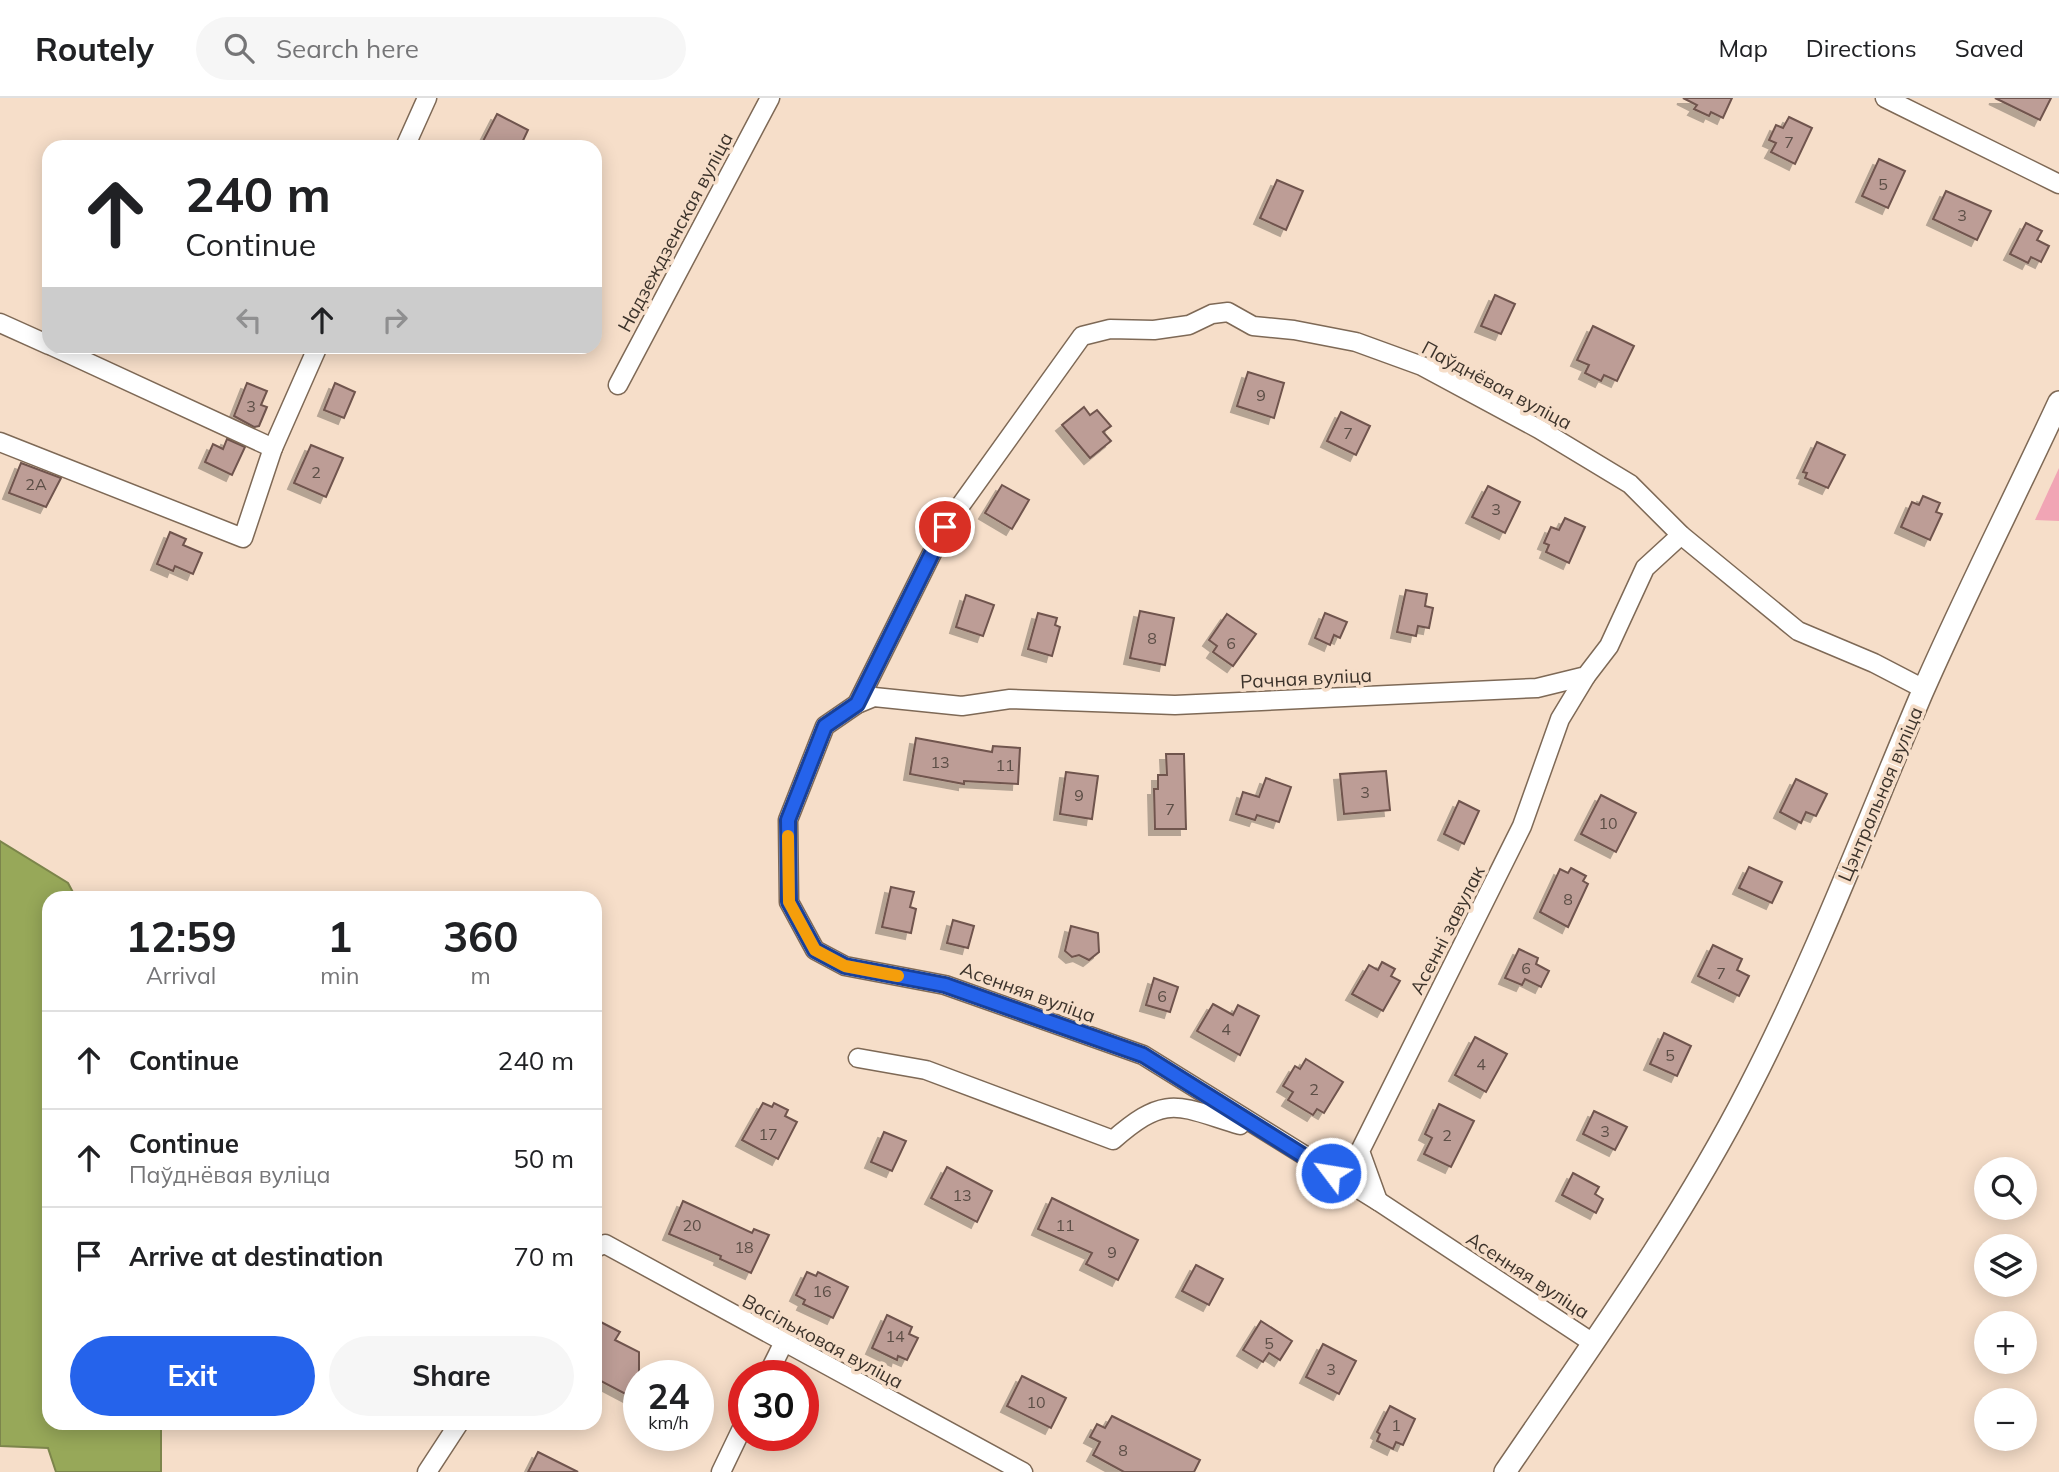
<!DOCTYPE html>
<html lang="en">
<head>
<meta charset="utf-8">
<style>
	:root { --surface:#fff; --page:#f6f6f6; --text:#202124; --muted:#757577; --line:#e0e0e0; --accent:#2563eb }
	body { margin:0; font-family:Mulish,sans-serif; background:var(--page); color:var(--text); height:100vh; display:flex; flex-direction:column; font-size:26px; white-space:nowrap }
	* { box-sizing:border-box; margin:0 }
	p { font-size:23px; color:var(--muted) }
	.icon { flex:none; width:38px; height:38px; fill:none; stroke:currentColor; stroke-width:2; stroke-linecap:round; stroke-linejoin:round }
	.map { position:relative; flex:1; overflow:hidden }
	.panel { position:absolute; left:42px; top:793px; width:560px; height:539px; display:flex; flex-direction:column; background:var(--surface); border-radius:21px; box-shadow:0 4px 18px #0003 }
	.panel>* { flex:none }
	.top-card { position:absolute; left:42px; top:42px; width:560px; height:214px; border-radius:21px; box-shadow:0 4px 18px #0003; background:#fff; color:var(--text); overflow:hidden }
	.buttons { position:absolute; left:1974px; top:1059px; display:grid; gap:14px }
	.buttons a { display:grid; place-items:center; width:63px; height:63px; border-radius:50%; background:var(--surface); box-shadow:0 4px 18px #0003; font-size:35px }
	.speed { position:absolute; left:623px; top:1262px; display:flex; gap:14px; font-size:35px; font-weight:700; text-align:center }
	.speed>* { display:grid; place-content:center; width:91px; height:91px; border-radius:50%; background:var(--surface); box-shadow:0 4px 18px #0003; line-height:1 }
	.speed small { font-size:18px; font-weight:400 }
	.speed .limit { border:10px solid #d22; background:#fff; color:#111 }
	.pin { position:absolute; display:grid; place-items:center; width:60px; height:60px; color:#fff; margin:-30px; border:4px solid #fff; border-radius:50%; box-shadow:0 2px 7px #0007 }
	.me { position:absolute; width:77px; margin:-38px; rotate:301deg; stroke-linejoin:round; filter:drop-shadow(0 0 5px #0008) }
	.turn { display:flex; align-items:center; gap:24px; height:147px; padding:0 28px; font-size:32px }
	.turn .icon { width:91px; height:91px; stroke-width:2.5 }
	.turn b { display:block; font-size:49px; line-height:60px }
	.lanes { display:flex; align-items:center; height:66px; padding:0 28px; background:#0003; justify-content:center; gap:35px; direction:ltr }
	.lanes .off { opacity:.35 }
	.eta { display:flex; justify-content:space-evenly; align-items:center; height:119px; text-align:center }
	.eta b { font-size:42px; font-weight:700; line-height:49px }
	.action { display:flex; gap:14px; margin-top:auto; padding:14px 28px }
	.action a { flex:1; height:80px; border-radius:42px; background:var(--accent); color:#fff; font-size:28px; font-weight:700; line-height:80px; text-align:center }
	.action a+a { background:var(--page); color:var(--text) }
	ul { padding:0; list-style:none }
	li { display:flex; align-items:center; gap:21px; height:98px; padding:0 28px; border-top:2px solid var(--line) }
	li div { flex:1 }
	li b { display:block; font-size:26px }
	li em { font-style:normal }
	header { display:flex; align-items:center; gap:42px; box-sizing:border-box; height:98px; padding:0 35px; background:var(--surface); border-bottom:2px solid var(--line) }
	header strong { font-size:33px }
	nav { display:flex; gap:38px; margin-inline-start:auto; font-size:24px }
	.search { width:490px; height:63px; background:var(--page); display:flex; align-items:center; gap:18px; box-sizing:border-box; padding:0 24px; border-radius:38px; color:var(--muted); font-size:26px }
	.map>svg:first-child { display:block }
	.green { fill:#f1a5b5 }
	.water { fill:#97a859; stroke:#7c854b; stroke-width:2 }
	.building { fill:#bd9d96; stroke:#70544e; stroke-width:2; filter:url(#shadow) }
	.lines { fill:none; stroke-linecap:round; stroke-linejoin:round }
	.minor-casing { stroke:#7e6956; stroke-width:21 }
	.tertiary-casing { stroke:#7e6956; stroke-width:24 }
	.minor { stroke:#fff; stroke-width:18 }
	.tertiary { stroke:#fff; stroke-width:21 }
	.route-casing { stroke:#184099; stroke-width:18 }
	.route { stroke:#2563eb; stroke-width:12 }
	.slow { stroke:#f59e0b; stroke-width:12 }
	.labels { text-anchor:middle; stroke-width:7; stroke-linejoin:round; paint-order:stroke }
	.number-label { font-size:16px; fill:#5c4e46 }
	.street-label { font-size:19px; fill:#3c332b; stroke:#f6dec9 }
</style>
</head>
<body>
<header>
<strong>Routely</strong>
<div class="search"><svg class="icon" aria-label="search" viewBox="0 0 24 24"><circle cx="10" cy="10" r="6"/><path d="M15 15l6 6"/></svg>Search here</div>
<nav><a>Map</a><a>Directions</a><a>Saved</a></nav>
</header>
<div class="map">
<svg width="2059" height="1374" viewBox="0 0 2059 1374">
	<defs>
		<filter id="shadow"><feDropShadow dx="-6" dy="6" stdDeviation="0" flood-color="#0004"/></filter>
	</defs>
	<rect width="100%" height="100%" fill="#f6dec9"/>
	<path class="green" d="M2059,370V423L2035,422Z"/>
	<path class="water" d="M0,743L68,785L76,800H49V1325H161V1374H56L48,1350L0,1348Z"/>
	<g class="building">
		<path d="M1683,0H1732L1723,20L1711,14L1709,18L1694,11L1697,7Z"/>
		<path d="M1995,0H2051L2040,22Z"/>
		<path d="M497,16L528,32L520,49H480Z"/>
		<path d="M1789,19L1812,30L1795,66L1771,54L1776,45L1769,42L1776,27L1783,30Z"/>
		<path d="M1879,61L1905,73L1888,110L1862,98Z"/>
		<path d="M1277,82L1303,93L1286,132L1260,120Z"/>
		<path d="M1946,93L1991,113L1977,142L1933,121Z"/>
		<path d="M2026,125L2042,133L2037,142L2049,148L2041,164L2031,159L2028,165L2010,156Z"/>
		<path d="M1495,197L1515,206L1501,236L1481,228Z"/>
		<path d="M1593,228L1634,248L1617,283L1604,277L1601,283L1585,275L1589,267L1577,262Z"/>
		<path d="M1248,274L1284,285L1274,320L1237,308Z"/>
		<path d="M247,285L267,293L261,307L267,309L259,328L254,329L234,318Z"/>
		<path d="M335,285L355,294L344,320L324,312Z"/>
		<path d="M1084,309L1090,317L1097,312L1111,328L1103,334L1111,343L1090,360L1062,327Z"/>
		<path d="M1341,314L1370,328L1356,357L1327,343Z"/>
		<path d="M227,341L245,349L232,377L205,364L213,346L223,351Z"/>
		<path d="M1817,344L1845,357L1828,390L1805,380L1807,375L1803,374Z"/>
		<path d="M311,347L343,360L326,399L294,385Z"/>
		<path d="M21,365L61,380L46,409L9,395Z"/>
		<path d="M1002,387L1029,402L1012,431L985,415Z"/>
		<path d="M1488,388L1520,404L1505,435L1472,419Z"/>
		<path d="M1923,398L1940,405L1936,414L1942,416L1930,442L1901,429L1912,404L1919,407Z"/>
		<path d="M1565,420L1585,429L1569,465L1546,454L1549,447L1544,445L1551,429L1559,432Z"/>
		<path d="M170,434L186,441L183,447L202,455L193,476L175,468L173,473L157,466Z"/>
		<path d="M1406,492L1427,496L1425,508L1433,510L1429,530L1418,528L1416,538L1397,534Z"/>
		<path d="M966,497L994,507L983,538L956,529Z"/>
		<path d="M1140,513L1174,520L1165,567L1130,560Z"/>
		<path d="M1038,515L1057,520L1055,527L1060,529L1052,558L1028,551Z"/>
		<path d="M1325,515L1347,524L1340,540L1334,537L1330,547L1315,540Z"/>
		<path d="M1227,516L1256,536L1233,568L1213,554L1217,548L1209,542Z"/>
		<path d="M916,640L992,654L993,648L1020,650L1018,686L964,683V686L910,676Z"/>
		<path d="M1166,656H1184L1186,731H1155L1154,691H1158V677H1167Z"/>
		<path d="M1386,673L1390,712L1344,716L1340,676Z"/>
		<path d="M1066,674L1098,678L1092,721L1060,716Z"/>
		<path d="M1266,680L1291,689L1279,724L1257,717L1255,722L1236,716L1243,694L1259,699Z"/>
		<path d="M1796,681L1827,696L1816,718L1806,714L1801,725L1780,714Z"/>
		<path d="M1601,697L1636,715L1616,754L1581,736Z"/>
		<path d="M1459,703L1479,713L1464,746L1444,736Z"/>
		<path d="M1749,769L1782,784L1772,805L1739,790Z"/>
		<path d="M1571,770L1586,778L1583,783L1588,786L1568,829L1540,814L1560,771L1568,775Z"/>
		<path d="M891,789L914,794L910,809L916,811L911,835L882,829Z"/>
		<path d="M953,822L974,828L968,850L947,845Z"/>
		<path d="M1071,828L1098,835L1099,854L1089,862L1079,857L1072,859L1065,853Z"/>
		<path d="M1713,847L1742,861L1737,872L1749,878L1739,898L1698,878Z"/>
		<path d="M1519,851L1538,860L1536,866L1549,873L1541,889L1525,881L1522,887L1505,880Z"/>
		<path d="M1382,864L1395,871L1391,878L1400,883L1383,913L1352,896L1369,867L1378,872Z"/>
		<path d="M1154,880L1178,889L1170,914L1146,907Z"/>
		<path d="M1213,906L1233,917L1238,907L1259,918L1240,957L1197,933Z"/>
		<path d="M1664,935L1691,948L1677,978L1650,966Z"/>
		<path d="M1475,939L1507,956L1486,994L1455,977Z"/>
		<path d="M1306,961L1343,984L1324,1015L1317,1011L1313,1017L1288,1002L1293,994L1283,988L1295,968L1300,971Z"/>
		<path d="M763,1005L772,1009L774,1005L788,1012L785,1018L797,1024L778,1061L742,1042Z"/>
		<path d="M1439,1006L1474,1023L1451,1069L1424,1056L1432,1040L1425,1036Z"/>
		<path d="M1594,1013L1627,1029L1615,1052L1583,1036Z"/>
		<path d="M884,1034L906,1043L892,1073L871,1064Z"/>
		<path d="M947,1069L992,1093L977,1124L931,1100Z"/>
		<path d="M1573,1075L1599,1089L1595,1096L1603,1101L1596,1115L1562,1097Z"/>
		<path d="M1052,1100L1138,1142L1118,1182L1086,1166L1092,1155L1038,1131Z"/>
		<path d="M683,1103L752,1135L754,1131L769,1137L751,1175L720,1161L721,1158L669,1136Z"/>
		<path d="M1196,1167L1223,1181L1209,1207L1182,1193Z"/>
		<path d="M807,1174L816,1178L818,1174L848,1189L833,1220L803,1206L805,1202L796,1197Z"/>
		<path d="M887,1217L912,1229L909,1236L918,1240L907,1262L898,1258L897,1262L872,1250Z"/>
		<path d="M595,1221L620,1234L615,1242L639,1254V1303L595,1280Z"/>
		<path d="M1261,1223L1292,1243L1280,1262L1269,1255L1263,1264L1243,1252Z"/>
		<path d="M1323,1246L1356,1263L1339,1296L1306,1279Z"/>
		<path d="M1022,1278L1066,1300L1051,1330L1007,1308Z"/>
		<path d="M1390,1308L1415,1321L1403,1347L1396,1344L1393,1351L1377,1343L1380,1336L1377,1334Z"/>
		<path d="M1112,1318L1200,1362L1194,1374H1124L1093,1357L1100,1344L1090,1339L1097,1326L1105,1330Z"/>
		<path d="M538,1354L578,1374H528Z"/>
	</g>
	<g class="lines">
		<defs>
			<g id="minor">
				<path d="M1885,0L2059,86"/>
				<path d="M405,49L427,0"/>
				<path d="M0,225L49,247"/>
				<path d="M52,248L273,350"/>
				<path d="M618,287L770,0"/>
				<path d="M0,344L243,440L273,350L318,248"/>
				<path d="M857,606L945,429L1082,238L1110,231L1154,232L1189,227L1212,216L1228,214L1253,228L1294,232L1356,244L1422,268L1539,331L1630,386L1681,437L1798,533L1874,565L1924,591"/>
				<path d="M858,960L926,972L1113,1042C1167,995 1177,1008 1240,1027"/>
				<path d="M1378,1103L1360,1053L1522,728L1560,621L1586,578"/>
				<path d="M595,1150L605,1146L1023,1374"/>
				<path d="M1593,1245L1378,1103L1143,957L945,887L845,868L815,852L789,804L788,722L825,628L857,606L874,599L962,608L1010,601L1175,607L1537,590L1586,578L1609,548L1645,470L1681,437"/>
				<path d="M767,1278L783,1246"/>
				<path d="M427,1374L459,1325"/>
				<path d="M721,1374L744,1326"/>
			</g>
			<path id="tertiary" d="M1505,1374C1590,1249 1680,1125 1749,990C1815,862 1866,727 1922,595C1965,497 2014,401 2059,304"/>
		</defs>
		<use href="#minor" class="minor-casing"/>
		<use href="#tertiary" class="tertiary-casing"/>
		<use href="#minor" class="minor"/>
		<use href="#tertiary" class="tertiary"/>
	</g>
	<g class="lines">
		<defs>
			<path id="route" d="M945,429L857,606L825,628L788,722L789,804L815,852L845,868L945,887L1143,957L1331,1075"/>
		</defs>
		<use href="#route" class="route-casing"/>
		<use href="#route" class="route"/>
		<path class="slow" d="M788,738L789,804L815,852L845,868L898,878"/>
	</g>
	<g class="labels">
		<g class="number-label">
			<text x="1789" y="50">7</text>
			<text x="1883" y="92">5</text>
			<text x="1962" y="123">3</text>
			<text x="1261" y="303">9</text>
			<text x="251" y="314">3</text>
			<text x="1348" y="341">7</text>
			<text x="316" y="380">2</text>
			<text x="36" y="392">2А</text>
			<text x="1496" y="417">3</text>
			<text x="1152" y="546">8</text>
			<text x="1231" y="551">6</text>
			<text x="940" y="670">13</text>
			<text x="1005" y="673">11</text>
			<text x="1365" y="700">3</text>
			<text x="1079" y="703">9</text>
			<text x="1170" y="717">7</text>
			<text x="1608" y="731">10</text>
			<text x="1568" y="807">8</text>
			<text x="1526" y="876">6</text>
			<text x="1721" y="881">7</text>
			<text x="1162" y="904">6</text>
			<text x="1226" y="937">4</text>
			<text x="1670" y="963">5</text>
			<text x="1481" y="972">4</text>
			<text x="1314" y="997">2</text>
			<text x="1605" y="1039">3</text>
			<text x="768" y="1042">17</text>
			<text x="1447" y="1043">2</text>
			<text x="962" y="1103">13</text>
			<text x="692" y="1133">20</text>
			<text x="1065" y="1133">11</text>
			<text x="744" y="1155">18</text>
			<text x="1112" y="1160">9</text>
			<text x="822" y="1199">16</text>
			<text x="895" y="1244">14</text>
			<text x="1269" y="1251">5</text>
			<text x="1331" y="1277">3</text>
			<text x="1036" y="1310">10</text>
			<text x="1396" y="1333">1</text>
			<text x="1123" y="1358">8</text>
		</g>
		<g class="street-label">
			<text transform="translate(675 134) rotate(-62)" y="7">Надзеждзенская вуліца</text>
			<text transform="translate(1497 287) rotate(28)" y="7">Паўднёвая вуліца</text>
			<text transform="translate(1306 580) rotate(-3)" y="7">Рачная вуліца</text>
			<text transform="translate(1880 696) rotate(-67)" y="7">Цэнтральная вуліца</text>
			<text transform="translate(1447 832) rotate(-63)" y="7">Асенні завулак</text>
			<text transform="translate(1028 894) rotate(20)" y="7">Асенняя вуліца</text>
			<text transform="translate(1528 1177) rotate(33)" y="7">Асенняя вуліца</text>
			<text transform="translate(823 1243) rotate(28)" y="7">Васільковая вуліца</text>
		</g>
	</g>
</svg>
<div class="buttons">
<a><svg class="icon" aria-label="search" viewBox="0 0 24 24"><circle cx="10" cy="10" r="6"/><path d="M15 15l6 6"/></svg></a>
<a><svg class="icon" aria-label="layers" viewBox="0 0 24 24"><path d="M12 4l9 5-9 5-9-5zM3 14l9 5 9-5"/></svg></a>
<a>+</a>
<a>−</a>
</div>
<div class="speed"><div>24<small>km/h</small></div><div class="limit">30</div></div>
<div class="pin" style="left:945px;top:429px;background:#d93025"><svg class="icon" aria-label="arrive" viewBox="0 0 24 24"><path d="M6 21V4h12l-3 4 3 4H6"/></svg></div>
<svg class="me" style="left:1331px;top:1075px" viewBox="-20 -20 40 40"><circle r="17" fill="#2563eb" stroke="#fff" stroke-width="3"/><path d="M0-11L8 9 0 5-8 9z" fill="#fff"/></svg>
<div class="top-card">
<div class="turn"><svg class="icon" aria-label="ahead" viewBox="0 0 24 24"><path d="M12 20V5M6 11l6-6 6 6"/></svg><div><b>240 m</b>Continue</div></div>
<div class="lanes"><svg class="icon off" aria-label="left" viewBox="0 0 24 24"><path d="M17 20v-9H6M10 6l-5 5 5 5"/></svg><svg class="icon" aria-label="ahead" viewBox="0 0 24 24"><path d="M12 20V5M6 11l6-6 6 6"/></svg><svg class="icon off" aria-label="right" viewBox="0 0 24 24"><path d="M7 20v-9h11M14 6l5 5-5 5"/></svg></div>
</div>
<section class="panel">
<div class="eta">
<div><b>12:59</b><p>Arrival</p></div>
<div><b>1</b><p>min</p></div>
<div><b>360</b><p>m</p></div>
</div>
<ul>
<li><svg class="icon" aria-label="ahead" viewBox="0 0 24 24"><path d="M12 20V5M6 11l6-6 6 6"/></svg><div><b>Continue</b></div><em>240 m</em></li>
<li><svg class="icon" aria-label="ahead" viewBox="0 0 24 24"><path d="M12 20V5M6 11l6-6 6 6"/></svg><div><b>Continue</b><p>Паўднёвая вуліца</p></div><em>50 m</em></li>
<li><svg class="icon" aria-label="arrive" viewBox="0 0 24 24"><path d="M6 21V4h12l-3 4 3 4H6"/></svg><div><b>Arrive at destination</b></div><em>70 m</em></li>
</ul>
<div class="action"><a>Exit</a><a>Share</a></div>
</section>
</div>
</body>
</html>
